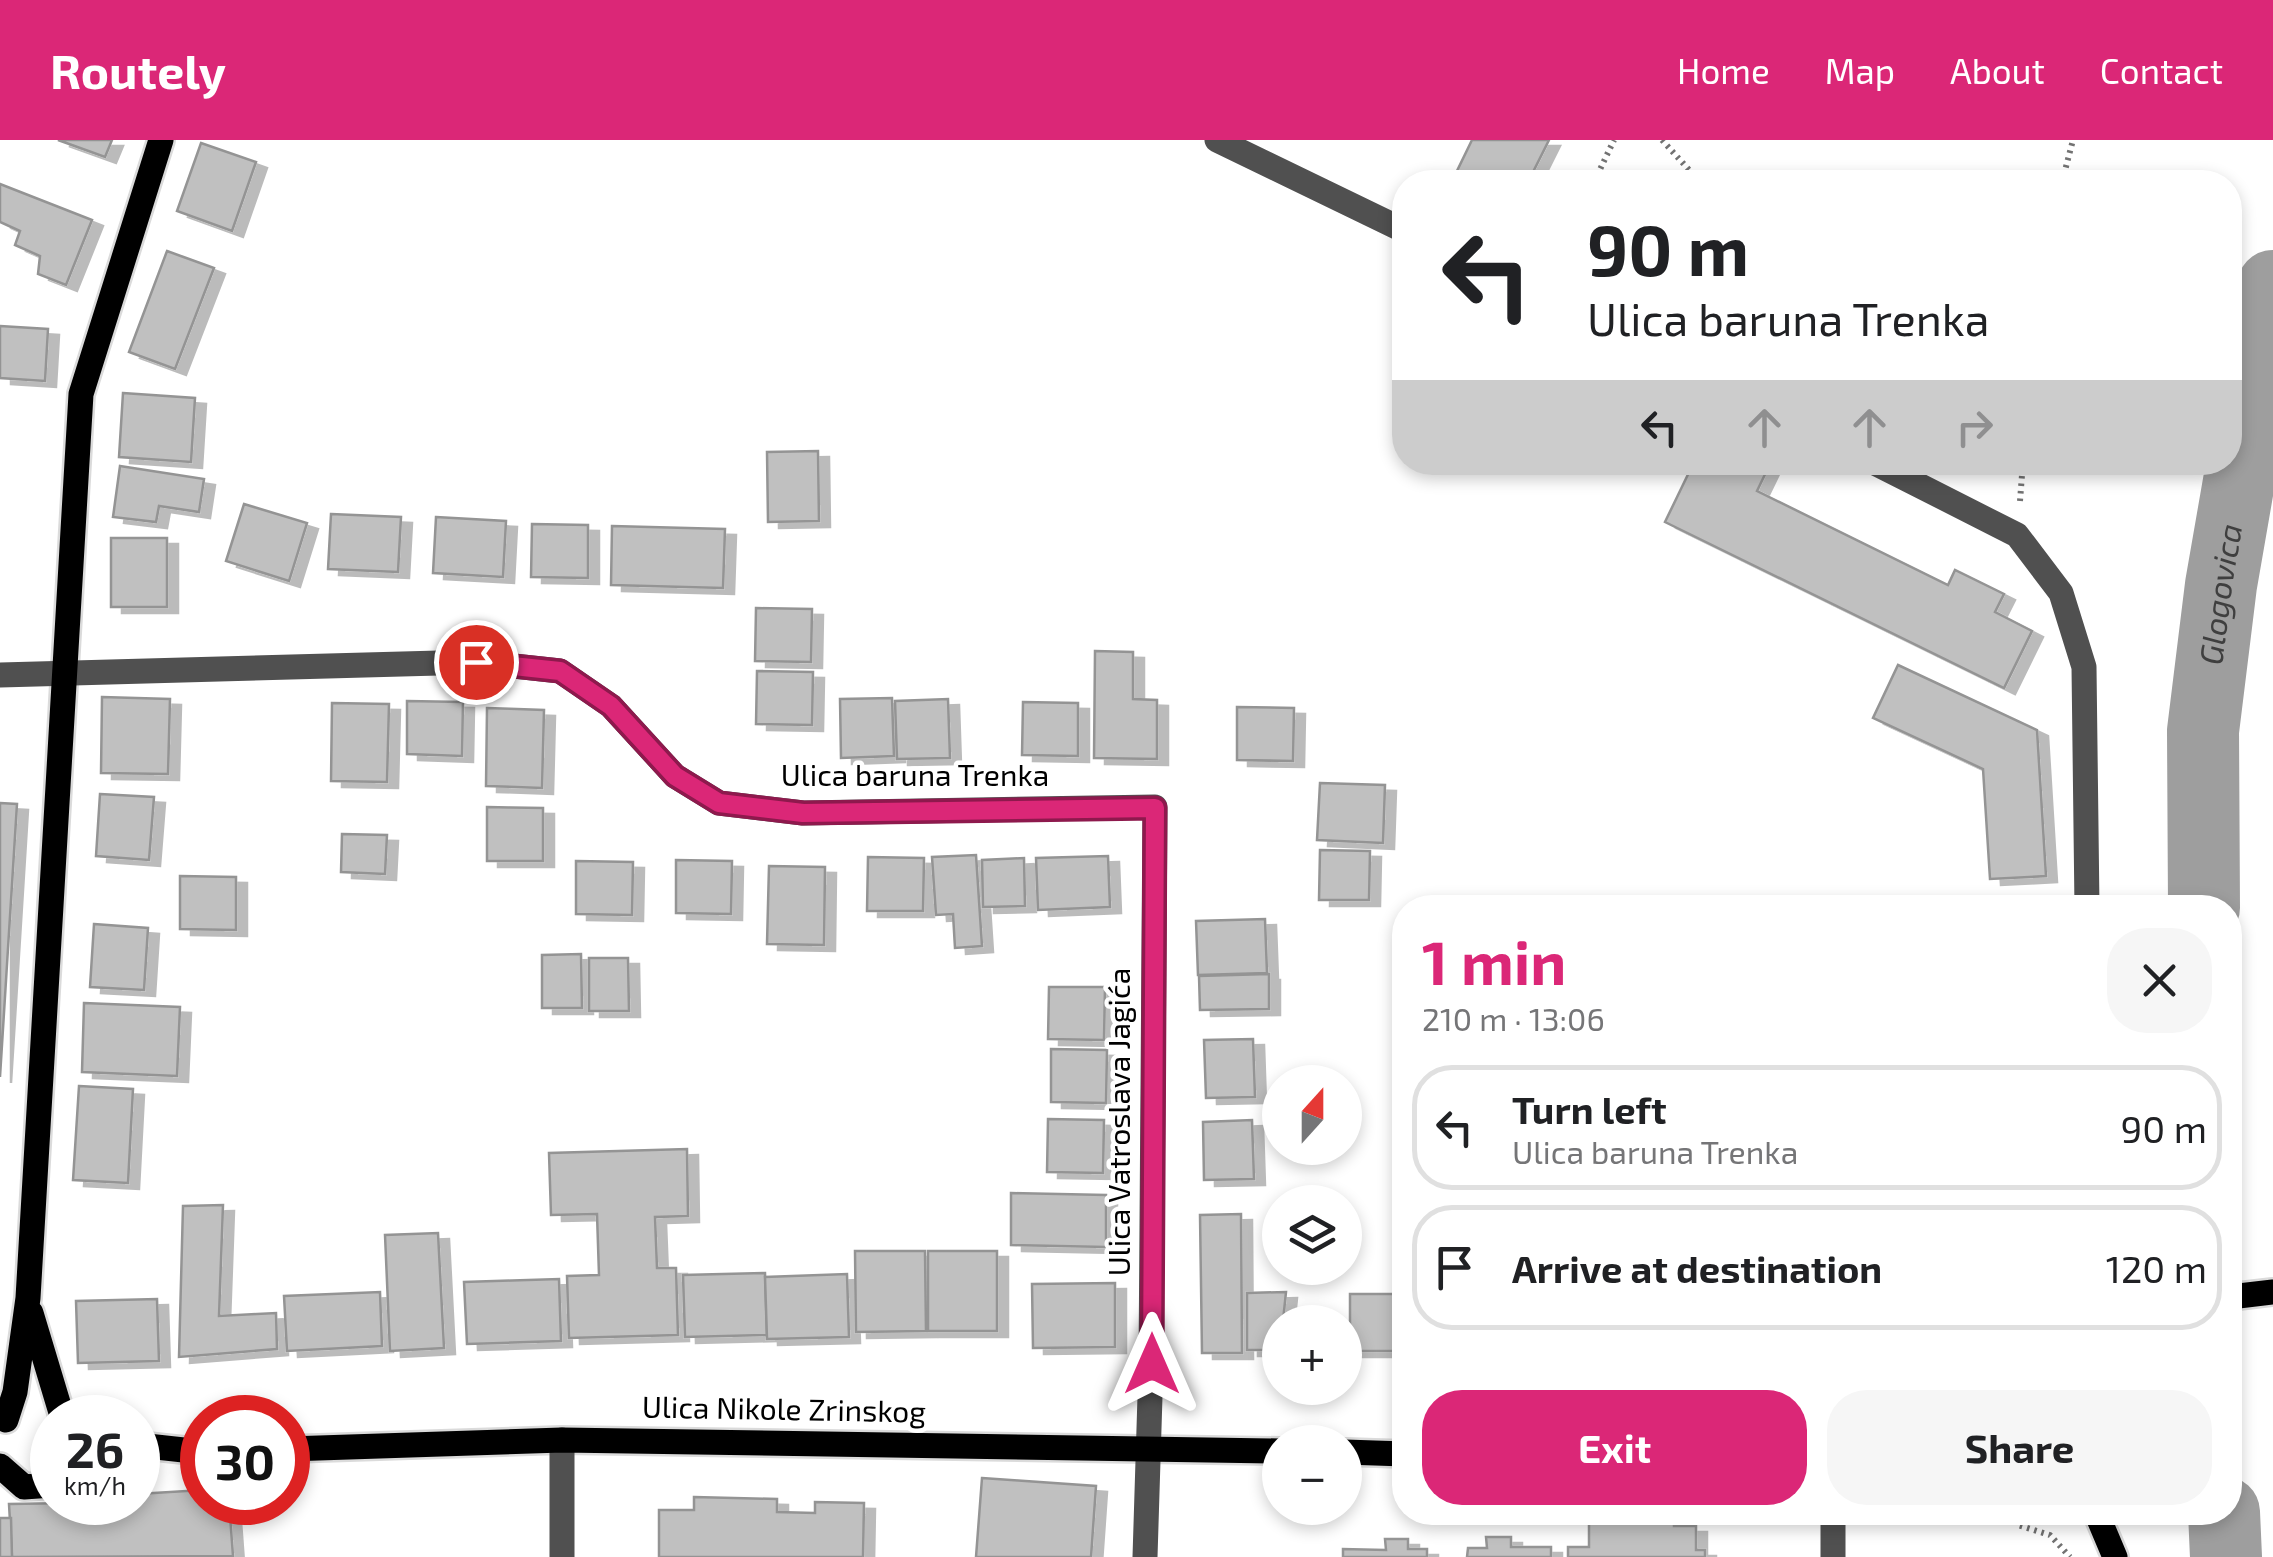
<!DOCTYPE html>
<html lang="en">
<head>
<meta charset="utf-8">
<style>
	:root { --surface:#fff; --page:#f6f6f6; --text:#202124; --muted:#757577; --line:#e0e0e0; --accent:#db2777 }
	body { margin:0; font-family:"Exo 2",sans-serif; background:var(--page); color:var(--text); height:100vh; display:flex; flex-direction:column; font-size:38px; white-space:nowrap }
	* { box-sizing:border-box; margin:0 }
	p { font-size:32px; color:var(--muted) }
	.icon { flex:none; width:55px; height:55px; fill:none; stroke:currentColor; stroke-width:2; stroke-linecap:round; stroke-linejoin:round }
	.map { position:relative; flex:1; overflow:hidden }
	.drawer { position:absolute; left:1392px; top:755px; width:850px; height:630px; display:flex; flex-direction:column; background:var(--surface); border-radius:40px; box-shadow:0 5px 15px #0003 }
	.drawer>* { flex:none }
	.hud { position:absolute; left:1392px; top:30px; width:850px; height:305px; border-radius:40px; box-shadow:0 5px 15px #0003; background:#fff; color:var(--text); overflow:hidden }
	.needle { width:65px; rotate:21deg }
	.buttons { position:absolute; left:1262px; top:925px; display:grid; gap:20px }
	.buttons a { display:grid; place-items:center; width:100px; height:100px; border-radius:50%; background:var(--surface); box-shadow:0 5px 15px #0003; font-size:50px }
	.speed { position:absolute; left:30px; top:1255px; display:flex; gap:20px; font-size:50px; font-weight:700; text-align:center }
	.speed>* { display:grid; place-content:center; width:130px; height:130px; border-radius:50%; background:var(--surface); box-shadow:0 5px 15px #0003; line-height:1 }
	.speed small { font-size:25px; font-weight:400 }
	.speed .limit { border:15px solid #d22; background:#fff; color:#111 }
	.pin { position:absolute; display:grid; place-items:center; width:85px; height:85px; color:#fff; margin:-42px; border:5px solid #fff; border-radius:50%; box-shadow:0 2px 10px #0007 }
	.me { position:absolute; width:110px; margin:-55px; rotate:0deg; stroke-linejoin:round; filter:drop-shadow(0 0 8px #0008) }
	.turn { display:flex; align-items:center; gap:35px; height:210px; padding:0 30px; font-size:45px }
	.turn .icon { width:130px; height:130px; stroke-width:2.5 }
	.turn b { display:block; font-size:70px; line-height:85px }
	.lanes { display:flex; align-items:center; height:95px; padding:0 30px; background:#0003; justify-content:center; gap:50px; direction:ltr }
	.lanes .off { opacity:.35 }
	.round { display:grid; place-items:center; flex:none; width:105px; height:105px; border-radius:40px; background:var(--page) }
	.overview { display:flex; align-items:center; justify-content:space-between; height:170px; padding:0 30px }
	h1 { font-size:60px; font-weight:700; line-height:75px; color:var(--accent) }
	.button { display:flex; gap:20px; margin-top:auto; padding:20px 30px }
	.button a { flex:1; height:115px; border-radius:40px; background:var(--accent); color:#fff; font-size:40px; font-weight:700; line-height:115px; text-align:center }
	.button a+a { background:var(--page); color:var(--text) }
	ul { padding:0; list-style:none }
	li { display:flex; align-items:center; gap:30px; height:125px; margin:0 20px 15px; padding:0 10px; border:5px solid var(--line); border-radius:40px }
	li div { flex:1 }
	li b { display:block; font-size:38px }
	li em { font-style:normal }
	header { display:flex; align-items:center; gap:60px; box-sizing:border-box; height:140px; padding:0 50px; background:var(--accent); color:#fff }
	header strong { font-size:48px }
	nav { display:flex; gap:55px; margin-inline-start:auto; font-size:35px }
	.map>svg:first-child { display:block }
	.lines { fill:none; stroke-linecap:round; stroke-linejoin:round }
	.river { stroke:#9e9e9e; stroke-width:72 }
	.building { fill:#c0c0c0; stroke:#949494; stroke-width:2.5; filter:url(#shadow) }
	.major-casing { stroke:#dbdbdb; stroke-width:30 }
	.path { stroke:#727272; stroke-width:6; stroke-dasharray:2.5 5; stroke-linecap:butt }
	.minor { stroke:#505050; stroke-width:25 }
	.major { stroke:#000; stroke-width:25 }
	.route-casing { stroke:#8e194d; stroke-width:25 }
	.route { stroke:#db2777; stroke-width:18 }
	.labels { text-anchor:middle; stroke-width:9; stroke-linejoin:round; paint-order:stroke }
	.street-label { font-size:30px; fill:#000; stroke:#fff }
	.water-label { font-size:32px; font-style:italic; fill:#3f3f3f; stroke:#fff }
</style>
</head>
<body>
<header>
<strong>Routely</strong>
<nav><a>Home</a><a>Map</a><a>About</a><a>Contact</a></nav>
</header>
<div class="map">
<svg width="2273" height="1417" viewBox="0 0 2273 1417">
	<defs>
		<filter id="shadow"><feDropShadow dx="11" dy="6" stdDeviation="0" flood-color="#0004"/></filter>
	</defs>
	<rect width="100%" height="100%" fill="#fff"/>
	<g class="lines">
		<g class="river">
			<path id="s1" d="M2204,768L2203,591L2221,445L2273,146"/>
			<path d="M2224,1372L2226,1417"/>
		</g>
	</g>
	<g class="building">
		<path d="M58,0H112L105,17Z"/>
		<path d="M1472,0H1549L1528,42H1475L1456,33Z"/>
		<path d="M201,3L256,22L232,91L177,71Z"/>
		<path d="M0,44L92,80L66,145L38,134L40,116L15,105L20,91L0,82Z"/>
		<path d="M167,111L214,128L175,229L129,212Z"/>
		<path d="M0,186L48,189L45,241L0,238Z"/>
		<path d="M123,253L195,258L191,322L119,317Z"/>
		<path d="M818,311L819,381L768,382L767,312Z"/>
		<path d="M1694,322H1771L1757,351L1948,445L1955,430L2004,454L1995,472L2032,491L2004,548L1665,382Z"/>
		<path d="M120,326L204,339L199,372L159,366L156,382L113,377Z"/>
		<path d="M244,364L307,383L289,441L226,421Z"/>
		<path d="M331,374L401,377L398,432L328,429Z"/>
		<path d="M436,377L506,381L503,437L433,433Z"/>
		<path d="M532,384L588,385V438L531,437Z"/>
		<path d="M612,386L725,389L723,448L611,445Z"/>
		<rect x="111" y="398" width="56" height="69"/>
		<path d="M756,468L812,469L811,522L755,521Z"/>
		<path d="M1095,511L1133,512V559L1157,560V619L1094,618Z"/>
		<path d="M1898,525L2037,590L2046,736L1990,739L1983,629L1873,578Z"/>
		<path d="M757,531L813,532L812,585L756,584Z"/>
		<path d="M102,557L170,559L168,634L101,633Z"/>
		<path d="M892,558L894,616L841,618L840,559Z"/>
		<path d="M948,559L950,618L897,619L895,561Z"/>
		<path d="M407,561L463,562L462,616L407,614Z"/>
		<path d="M1023,562L1078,563V616L1022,615Z"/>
		<path d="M332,563L389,564L387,642L331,641Z"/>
		<path d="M1237,567L1294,568L1293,621L1237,620Z"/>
		<path d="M487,568L544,570L542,648L486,646Z"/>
		<path d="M1320,643L1385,645L1383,703L1317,700Z"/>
		<path d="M100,654L154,657L149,720L96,716Z"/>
		<path d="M0,663L17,664L0,937Z"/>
		<path d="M487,667L543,668V721H487Z"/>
		<path d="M342,694L387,695L385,734L341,732Z"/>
		<path d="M1320,710L1370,711L1369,760H1319Z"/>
		<path d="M976,715L982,806L955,808L953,774L936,775L932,717Z"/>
		<path d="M1108,716L1110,767L1038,770L1036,718Z"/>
		<path d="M868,717L924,718L923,771H867Z"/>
		<path d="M1024,718L1025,766L983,767L982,720Z"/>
		<path d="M676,720L732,721L731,774L676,773Z"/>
		<path d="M576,721L633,722L632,775L576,774Z"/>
		<path d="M769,726L825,727L824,805L767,804Z"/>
		<path d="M180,736L236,737V790L180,789Z"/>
		<path d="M1265,779L1267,833L1198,835L1196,781Z"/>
		<path d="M94,784L148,788L144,850L90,847Z"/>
		<path d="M581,814L582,868H542V815Z"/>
		<path d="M589,818H628L629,871H589Z"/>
		<path d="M1269,834V869L1200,870L1199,836Z"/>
		<path d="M1049,847H1105L1104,900L1048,899Z"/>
		<path d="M84,863L180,867L177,936L82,932Z"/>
		<path d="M1253,899L1255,957L1206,958L1204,900Z"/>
		<path d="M1051,909L1107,910L1106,963L1051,962Z"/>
		<path d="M79,946L133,949L128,1043L73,1040Z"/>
		<path d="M1048,979L1104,980L1103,1033L1047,1032Z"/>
		<path d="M1252,980L1254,1039L1204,1040L1203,982Z"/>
		<path d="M687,1009L688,1076L655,1077L657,1128H676L678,1195L569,1198L567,1136L599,1135L597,1074L551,1075L549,1013Z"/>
		<path d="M1011,1053L1106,1055V1107L1011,1105Z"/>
		<path d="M223,1065L219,1176L276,1173L277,1209L179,1217L183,1066Z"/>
		<path d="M1241,1074L1242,1213H1202L1200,1075Z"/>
		<path d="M438,1093L444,1208L390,1211L385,1095Z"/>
		<path d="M855,1111H925L926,1191L856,1192Z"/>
		<rect x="928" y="1111" width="69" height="80"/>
		<path d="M765,1133L767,1195L685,1197L683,1135Z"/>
		<path d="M847,1134L849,1197L767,1199L765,1137Z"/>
		<path d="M559,1139L561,1201L467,1204L464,1142Z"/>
		<path d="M1115,1143V1207L1033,1208L1032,1144Z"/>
		<path d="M380,1152L382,1206L287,1211L284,1156Z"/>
		<path d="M1286,1152L1280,1210H1247V1153Z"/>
		<rect x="1350" y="1154" width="55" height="57"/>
		<path d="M157,1159L159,1221L78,1223L76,1161Z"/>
		<path d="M982,1338L1096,1346L1091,1417H976Z"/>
		<path d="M202,1350V1362H229L233,1416L12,1417L9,1364L138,1362V1354Z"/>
		<path d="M694,1357L777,1359V1372L815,1373V1362L864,1363L863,1417H659V1370H694Z"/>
		<path d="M1631,1372L1674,1376V1386H1696V1410H1705V1417H1568V1407H1589V1376H1631Z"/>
		<path d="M0,1378H11L12,1417H0Z"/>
		<path d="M1486,1397H1511V1407H1551V1417H1467L1468,1408H1487Z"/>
		<path d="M1385,1399H1408V1409H1427V1417H1343V1409L1386,1410Z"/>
	</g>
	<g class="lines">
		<defs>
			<g id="major">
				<path d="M2230,1157L2273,1152"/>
				<path d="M31,1173L62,1276"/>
				<path d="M6,1280L15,1252L28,1158L81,254L161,0"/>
				<path d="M138,1305L202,1312"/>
				<path d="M288,1309L562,1300L1280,1311"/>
				<path d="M1345,1312L1405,1314"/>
				<path d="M0,1326L24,1347L52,1345"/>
				<path d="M2096,1372L2115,1417"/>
			</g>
		</defs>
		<use href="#major" class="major-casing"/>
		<g class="path">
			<path d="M1662,0L1700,42"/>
			<path d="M1594,42L1614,0"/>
			<path d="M2062,42L2073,0"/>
			<path d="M2020,361L2023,322"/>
			<path d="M2019,1372L2018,1385L2050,1395L2070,1417"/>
		</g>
		<g class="minor">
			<path d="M1217,0L1405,91"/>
			<path d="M1873,322L2017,395L2061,453L2084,527L2087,768"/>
			<path d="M0,535L476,522L560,531L611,566L675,636L719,663L803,673L1155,667L1151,1224L1145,1417"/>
			<path d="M562,1417V1300"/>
			<path d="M1833,1417V1372"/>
		</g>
		<use href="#major" class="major"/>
	</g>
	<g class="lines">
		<defs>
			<path id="route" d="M476,522L560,531L611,566L675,636L719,663L803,673L1155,668L1152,1224"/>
		</defs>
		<use href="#route" class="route-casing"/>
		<use href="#route" class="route"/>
	</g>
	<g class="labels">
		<g class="street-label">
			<text x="915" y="646">Ulica baruna Trenka</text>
			<text transform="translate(1120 982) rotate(-90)" y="10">Ulica Vatroslava Jagića</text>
			<text transform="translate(784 1270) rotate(1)" y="10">Ulica Nikole Zrinskog</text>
		</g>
		<g class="water-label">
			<text dy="11" stroke="none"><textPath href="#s1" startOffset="315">Glogovica</textPath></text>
		</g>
	</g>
</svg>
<div class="buttons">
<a><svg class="needle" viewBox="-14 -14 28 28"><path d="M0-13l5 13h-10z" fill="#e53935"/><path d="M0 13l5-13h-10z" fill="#757577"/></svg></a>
<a><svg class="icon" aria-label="layers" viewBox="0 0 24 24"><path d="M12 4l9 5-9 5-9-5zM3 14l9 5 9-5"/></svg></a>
<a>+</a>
<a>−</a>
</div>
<div class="speed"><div>26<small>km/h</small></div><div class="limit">30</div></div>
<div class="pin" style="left:476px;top:522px;background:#d93025"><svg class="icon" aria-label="arrive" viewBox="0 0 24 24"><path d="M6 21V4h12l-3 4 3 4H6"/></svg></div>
<svg class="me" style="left:1152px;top:1224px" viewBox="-20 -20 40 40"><path d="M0-17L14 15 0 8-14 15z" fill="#db2777" stroke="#fff" stroke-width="4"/></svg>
<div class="hud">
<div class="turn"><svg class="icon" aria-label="left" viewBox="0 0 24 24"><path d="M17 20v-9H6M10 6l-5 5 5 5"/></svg><div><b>90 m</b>Ulica baruna Trenka</div></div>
<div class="lanes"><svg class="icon" aria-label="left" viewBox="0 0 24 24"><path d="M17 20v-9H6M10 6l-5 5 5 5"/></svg><svg class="icon off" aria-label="ahead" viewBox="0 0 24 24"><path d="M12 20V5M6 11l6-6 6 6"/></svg><svg class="icon off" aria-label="ahead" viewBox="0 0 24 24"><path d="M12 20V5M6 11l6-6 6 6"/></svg><svg class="icon off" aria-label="right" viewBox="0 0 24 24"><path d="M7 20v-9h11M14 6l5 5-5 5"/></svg></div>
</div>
<section class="drawer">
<div class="overview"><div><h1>1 min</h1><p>210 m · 13:06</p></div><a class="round"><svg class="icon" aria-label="close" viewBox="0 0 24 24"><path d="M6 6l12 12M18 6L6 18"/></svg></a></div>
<ul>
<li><svg class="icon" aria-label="left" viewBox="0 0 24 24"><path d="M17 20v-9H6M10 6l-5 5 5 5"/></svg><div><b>Turn left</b><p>Ulica baruna Trenka</p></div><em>90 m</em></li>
<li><svg class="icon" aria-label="arrive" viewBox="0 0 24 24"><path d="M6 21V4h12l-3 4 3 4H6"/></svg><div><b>Arrive at destination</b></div><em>120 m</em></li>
</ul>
<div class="button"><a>Exit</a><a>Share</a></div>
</section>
</div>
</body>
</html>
